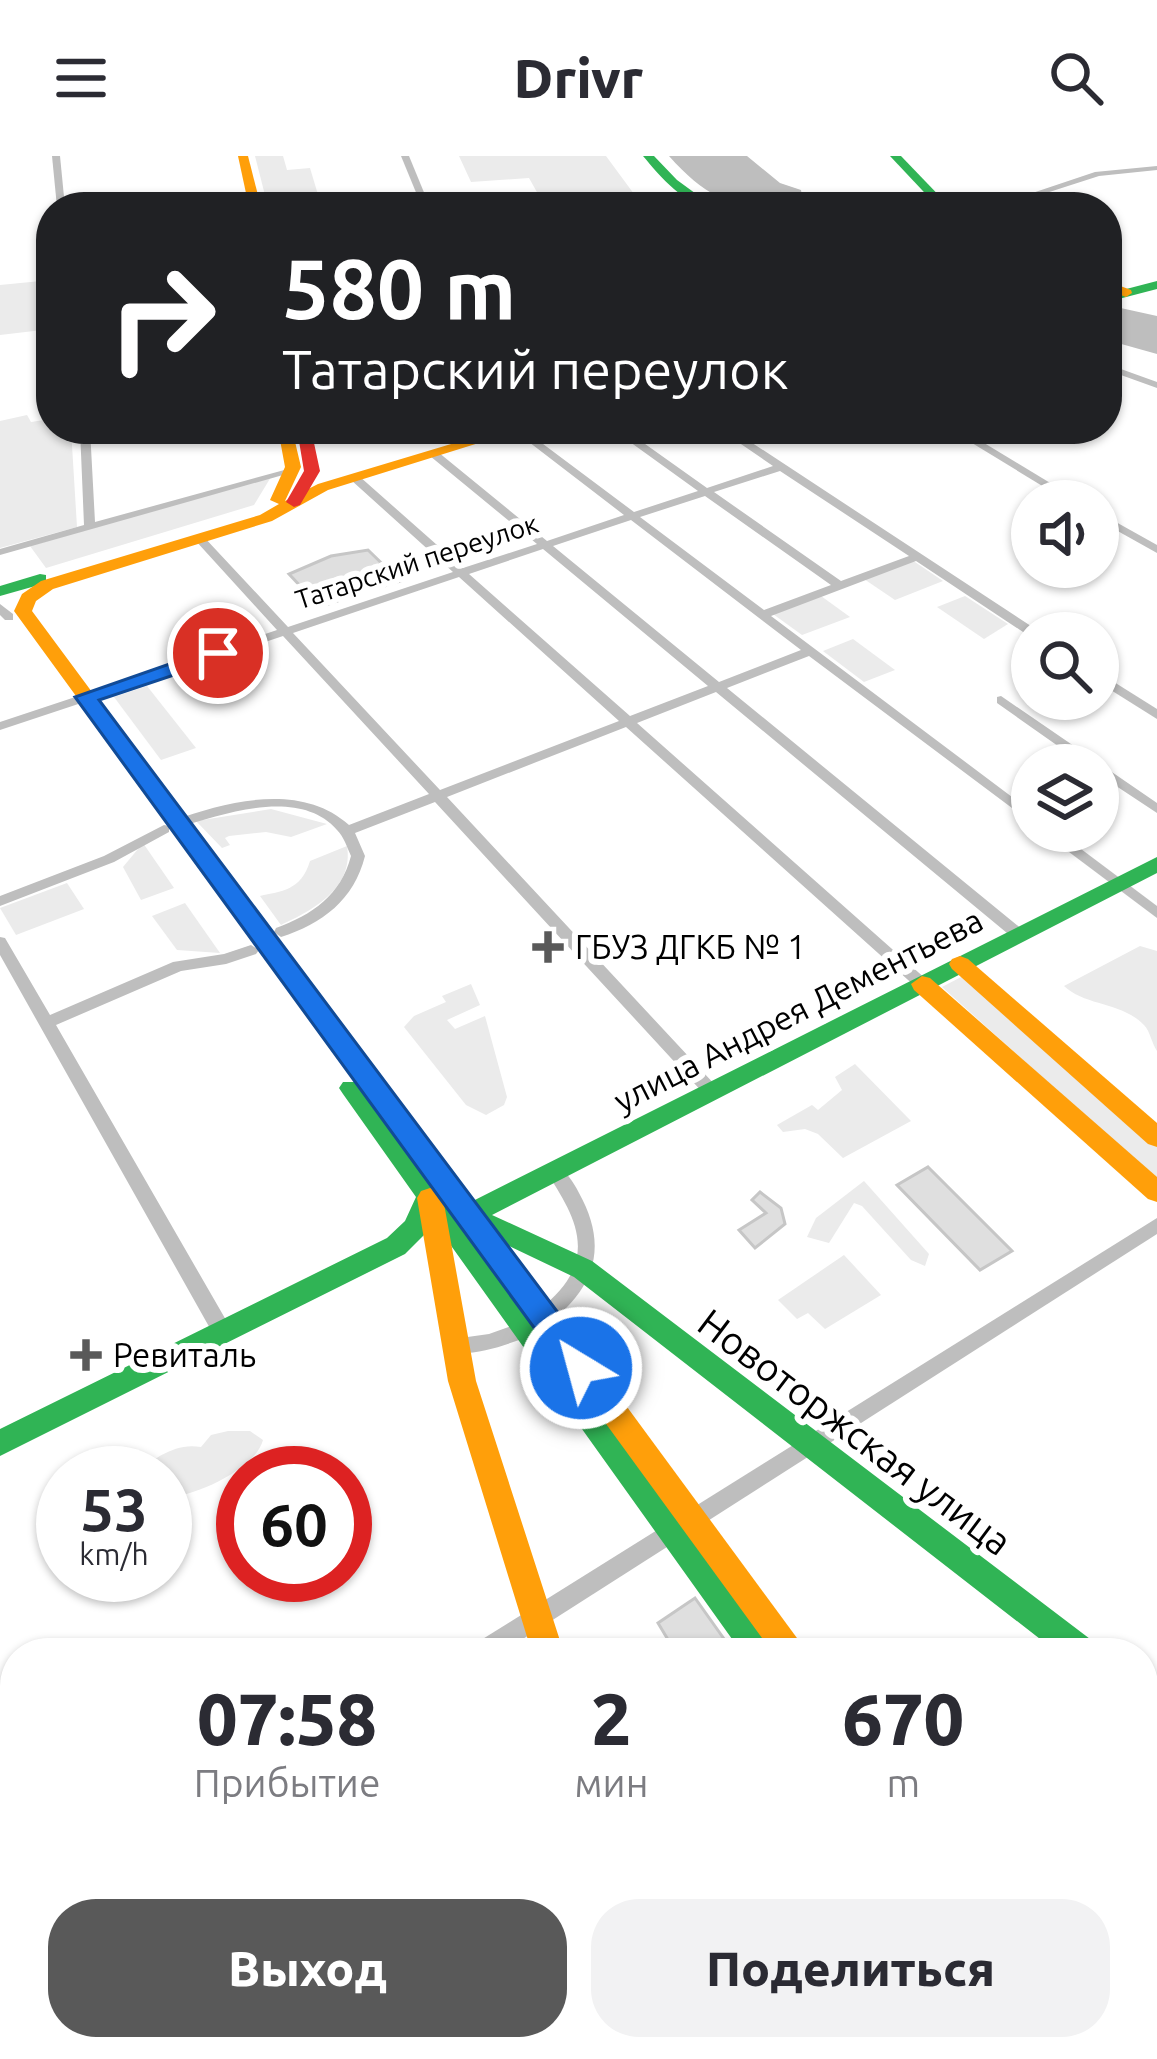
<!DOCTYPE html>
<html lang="ru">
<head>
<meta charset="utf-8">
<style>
	:root { --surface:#fff; --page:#f2f2f3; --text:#2b2b33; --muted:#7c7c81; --accent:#595959 }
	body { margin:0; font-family:Ubuntu,sans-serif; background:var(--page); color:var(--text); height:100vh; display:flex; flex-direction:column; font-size:45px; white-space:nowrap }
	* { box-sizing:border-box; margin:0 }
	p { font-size:39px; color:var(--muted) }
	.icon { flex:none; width:66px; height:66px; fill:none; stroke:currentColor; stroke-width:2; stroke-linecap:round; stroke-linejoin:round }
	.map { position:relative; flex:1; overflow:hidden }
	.side { position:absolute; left:0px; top:1482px; width:1158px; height:423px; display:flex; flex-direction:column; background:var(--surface); border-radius:48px 48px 0 0; box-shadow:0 3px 9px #0004 }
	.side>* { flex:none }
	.banner { position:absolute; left:36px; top:36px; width:1086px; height:252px; border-radius:48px; box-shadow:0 3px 9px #0004; background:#202124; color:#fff; overflow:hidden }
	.tools { position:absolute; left:1011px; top:324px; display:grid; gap:24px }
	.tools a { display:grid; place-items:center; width:108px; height:108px; border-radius:50%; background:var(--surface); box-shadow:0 3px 9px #0004; font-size:60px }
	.speed { position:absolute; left:36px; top:1290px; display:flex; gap:24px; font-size:60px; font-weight:700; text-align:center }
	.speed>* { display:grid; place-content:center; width:156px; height:156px; border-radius:50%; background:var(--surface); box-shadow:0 3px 9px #0004; line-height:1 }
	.speed small { font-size:30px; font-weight:400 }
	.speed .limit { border:18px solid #d22; background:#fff; color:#111 }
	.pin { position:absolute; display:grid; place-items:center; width:102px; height:102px; color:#fff; margin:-51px; border:6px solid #fff; border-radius:50%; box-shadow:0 3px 12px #0007 }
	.me { position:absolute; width:132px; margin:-66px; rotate:323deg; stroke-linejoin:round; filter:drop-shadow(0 0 9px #0008) }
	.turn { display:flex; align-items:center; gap:42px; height:252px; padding:0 48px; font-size:54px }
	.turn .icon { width:156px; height:156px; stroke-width:2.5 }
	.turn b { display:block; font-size:84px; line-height:102px }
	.eta { display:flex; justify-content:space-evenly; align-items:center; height:204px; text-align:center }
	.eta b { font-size:72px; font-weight:800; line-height:84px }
	.action { display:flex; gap:24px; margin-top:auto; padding:24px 48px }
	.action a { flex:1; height:138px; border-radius:48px; background:var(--accent); color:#fff; font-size:48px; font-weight:800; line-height:138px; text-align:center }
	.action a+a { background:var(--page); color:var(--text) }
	header { display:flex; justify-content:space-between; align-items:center; height:156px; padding:0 48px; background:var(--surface); font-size:54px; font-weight:800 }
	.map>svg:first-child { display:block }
	.green { fill:#ebebeb }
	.water { fill:#bebebe }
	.building { fill:#dfdfdf; stroke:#c6c6c6; stroke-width:3 }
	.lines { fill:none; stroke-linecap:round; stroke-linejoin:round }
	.street { fill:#bebebe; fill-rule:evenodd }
	.fast { fill:#30b455; fill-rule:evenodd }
	.slow { fill:#ff9f0a; fill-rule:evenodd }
	.jam { fill:#e5322d; fill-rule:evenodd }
	.route { fill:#1a73e8; stroke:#114b97; stroke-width:3 }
	.poi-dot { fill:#595959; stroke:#fff; stroke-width:4.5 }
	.labels { text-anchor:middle; stroke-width:12; stroke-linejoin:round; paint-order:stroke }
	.far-street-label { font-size:27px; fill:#000; stroke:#fff }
	.poi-label { font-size:33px; fill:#000; stroke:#fff; text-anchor:start }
	.street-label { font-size:33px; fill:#000; stroke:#fff }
	.near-street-label { font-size:39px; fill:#000; stroke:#fff }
</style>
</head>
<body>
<header><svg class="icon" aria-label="menu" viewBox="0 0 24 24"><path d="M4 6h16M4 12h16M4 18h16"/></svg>Drivr<svg class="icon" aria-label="search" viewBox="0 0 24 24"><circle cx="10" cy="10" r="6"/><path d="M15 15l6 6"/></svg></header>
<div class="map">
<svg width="1157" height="1903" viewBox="0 0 1157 1903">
	<rect width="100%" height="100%" fill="#fff"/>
	<g class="green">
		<path d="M255,0H283L287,14L310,12L319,42L292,44L293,51H268Z"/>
		<path d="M459,0H606L634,38L576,43L571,36L538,38L529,22L471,26Z"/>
		<path d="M51,124V173L0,179V129Z"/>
		<path d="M27,259L31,266L51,263V273H71L77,371L0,392V265Z"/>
		<path d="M271,321L254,349L46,412L30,390Z"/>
		<path d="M912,404L943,425L895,444L864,423Z"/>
		<path d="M821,440L850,461L802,479L773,458Z"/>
		<path d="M965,440L1008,468L984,483L937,451Z"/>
		<path d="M853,483L895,514L864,526L823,495Z"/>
		<path d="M147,530L196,592L161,604L114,541Z"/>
		<path d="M271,653L327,668L291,681L266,676L229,680L225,682L230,689L222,692L196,665Z"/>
		<path d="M143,687L174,732L141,744L123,711Z"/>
		<path d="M347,690C354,732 313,754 281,769L260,740C281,735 301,735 310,705Z"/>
		<path d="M67,727L84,753L16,779L0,752Z"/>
		<path d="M185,747L220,797L177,794L152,760Z"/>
		<path d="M1140,790L1157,795V895C1152,888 1150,875 1144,869C1122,846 1085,850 1064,830Z"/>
		<path d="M965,819L1157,990V1024L942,831Z"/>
		<path d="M471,828L480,849L447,864L455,873L485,860L507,941L504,949L486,959L466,949L404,871L414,860L446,846L442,840Z"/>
		<path d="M855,908L911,965L843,1002L818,978L805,973L783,976L777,969L812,949L818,954L842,934L835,921Z"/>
		<path d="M864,1025L929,1098L925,1110L911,1104L862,1050L854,1047L829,1087L807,1081L816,1062Z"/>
		<path d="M844,1099L881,1139L825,1173L808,1157L797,1163L778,1144Z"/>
		<path d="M228,1275H250L263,1284C255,1314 193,1341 165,1342V1317H132C155,1304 174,1286 201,1291L211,1279Z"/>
		<path d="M0,1790L15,1825V1890H43L49,1903H1Z"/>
		<path d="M1148,1795L1156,1903H1115L1105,1890H1143V1800Z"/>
	</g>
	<g class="water">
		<path d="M669,0H747L780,27L801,34L803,47L812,51C743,51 718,55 669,0Z"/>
		<path d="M1107,149L1157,160V198L1107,184Z"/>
	</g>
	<g class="building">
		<path d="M368,394L400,425L378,432L363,417L329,428L343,443L320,451L289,418L331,400Z"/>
		<path d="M928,1011L1012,1095L980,1114L897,1029Z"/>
		<path d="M760,1036L781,1052L785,1068L755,1092L739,1074L766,1057L752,1044Z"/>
		<path d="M695,1442L734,1497H676L658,1467Z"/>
		<path d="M766,1890H826L836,1903H771Z"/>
	</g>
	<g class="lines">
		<g class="street">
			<path d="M52,0H60L65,51H57Z"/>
			<path d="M401,0H409L430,51H422Z"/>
			<path d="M1157,10V14L1099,20L1003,51H991L1095,16Z"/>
			<path d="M1107,208L1157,226V232L1107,214Z"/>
			<path d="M80,273H90L95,366L288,313L297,315L0,399V393L84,369Z"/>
			<path d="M512,273H523L634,356L698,335L612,273H624L707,332L773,310L719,273H731L1037,474L1039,477L1029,480L916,405L771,460L1032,656V667L809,500L727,532L1023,774L1025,778L1023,782H1013L716,536L637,567L927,824L930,828L927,832H917L626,571L447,641L717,931L719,935L711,941L705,939L435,646L355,677L365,700C354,744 322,768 281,781L274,776L276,772C312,759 341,739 351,700C347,691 344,681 337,674C299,631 225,658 179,671L174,670V664C229,645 301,626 349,669L429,638L283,480L0,574V566L277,474L195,384V380H203L288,471L453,416L351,324V320H359L463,412L537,388L430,300V296H438L547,385L624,359ZM780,315L909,400L841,425L714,336ZM705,340L831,429L764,454L640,361ZM631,364L801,494L719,526L553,390ZM543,393L708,530L630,560L469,418ZM459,421L619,565L440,634L293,477Z"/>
			<path d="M949,273H961L1080,345H1067Z"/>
			<path d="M1098,356L1157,389V397L1098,364Z"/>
			<path d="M0,448L13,458V464H5L0,459Z"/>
			<path d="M1098,516L1157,553V563L1098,526Z"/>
			<path d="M1001,540L1157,647V657L1098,618V609H1085L997,547V541Z"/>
			<path d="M164,669L169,670V676L114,706L0,750V740L104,700Z"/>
			<path d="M1041,675H1057L1157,750V762Z"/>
			<path d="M0,781L5,782L50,859L173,806L224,798L251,789L259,794L256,798L226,808L181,815L56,869L230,1171L232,1177L230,1183L223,1185L216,1183L0,799Z"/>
			<path d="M555,1008C566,1015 573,1025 579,1037C604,1082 600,1121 561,1157C552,1166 549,1170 537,1168L535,1162C544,1148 558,1139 567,1125C593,1085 567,1049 546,1015L549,1010Z"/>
			<path d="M1157,1062V1078L501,1497H470L473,1489Z"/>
			<path d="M526,1165L533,1167L535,1173L533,1179C505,1189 476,1201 446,1196L444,1190L446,1184L489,1178Z"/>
			<path d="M1157,1714V1742L1152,1746L1157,1752V1783C1135,1773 1143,1743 1143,1722Z"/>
			<path d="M846,1890H874L881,1903H853Z"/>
		</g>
		<g class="fast">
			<path d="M643,0H654L677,24L714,51C685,51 660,20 643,0Z"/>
			<path d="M890,0H901L950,51H938Z"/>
			<path d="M1157,125V133L1107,146V138Z"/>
			<path d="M40,418L46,419V427L0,440V430Z"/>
			<path d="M1157,701V717L492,1059L592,1105L1094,1486L1099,1497H1058L574,1121L465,1069L777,1497H742L432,1063L424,1079L405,1098L0,1300V1273L387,1082L405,1065L416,1041L343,938L339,932L343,926H359L456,1057L459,1052Z"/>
			<path d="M656,1890H692L697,1903H659Z"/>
		</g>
		<g class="slow">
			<path d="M238,0H248L261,51H249Z"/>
			<path d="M1107,125L1131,134L1132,137L1126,141L1107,134Z"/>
			<path d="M278,273H292L301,311L285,345L318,328L501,273H524L328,334L272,365L53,433L36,445L32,455L163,632L160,636H146L14,455L22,438L41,425L260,359L279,348L270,344L285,311Z"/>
			<path d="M960,800L968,803L1157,967V991L1148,988L952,813L949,808L952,803Z"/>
			<path d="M922,820L930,822L1157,1021V1046L1148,1043L914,834L911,828Z"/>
			<path d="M430,1032L439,1035L443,1042L476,1225L564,1497H532L448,1225L417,1042L421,1035Z"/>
			<path d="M595,1218L605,1221L808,1497H773L585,1239L581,1230L585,1221Z"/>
			<path d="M1143,1527L1157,1534V1569L1143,1563Z"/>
			<path d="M1028,1890H1069L1075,1903H1033Z"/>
		</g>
		<g class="jam">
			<path d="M297,273H311L320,315L300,349L294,351L286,346L304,315Z"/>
			<path d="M153,626L160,628L605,1221L609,1230L605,1239L595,1242L585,1239L146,636V628Z"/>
			<path d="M0,1590L12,1594L15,1602V1668L3,1663L0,1655Z"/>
			<path d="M79,1890H115L121,1903H83Z"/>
			<path d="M1064,1890H1105L1111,1903H1069Z"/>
		</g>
	</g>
	<path class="route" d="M218,491L225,493V502L99,544L592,1202L597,1212L592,1221L581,1226L570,1221L75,541Z"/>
	<g class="poi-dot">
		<path d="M542 773h12v12h12v12h-12v12h-12v-12h-12v-12h12z"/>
		<path d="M80 1181h12v12h12v12h-12v12h-12v-12h-12v-12h12z"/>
	</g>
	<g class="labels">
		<g class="far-street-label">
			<text transform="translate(417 406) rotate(-18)" y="9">Татарский переулок</text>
		</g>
		<g class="poi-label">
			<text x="575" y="803">ГБУЗ ДГКБ № 1</text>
			<text x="113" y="1211">Ревиталь</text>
		</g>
		<g class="street-label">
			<text transform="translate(798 854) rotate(-27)" y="12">улица Андрея Дементьева</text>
		</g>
		<g class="near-street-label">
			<text transform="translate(855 1276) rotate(37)" y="14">Новоторжская улица</text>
		</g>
	</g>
</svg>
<div class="tools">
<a><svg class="icon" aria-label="sound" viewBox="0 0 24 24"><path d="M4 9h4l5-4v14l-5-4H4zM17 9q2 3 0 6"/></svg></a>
<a><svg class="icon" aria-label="search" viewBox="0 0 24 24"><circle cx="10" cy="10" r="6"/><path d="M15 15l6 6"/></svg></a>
<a><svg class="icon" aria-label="layers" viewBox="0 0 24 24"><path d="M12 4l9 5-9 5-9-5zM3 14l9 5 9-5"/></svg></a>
</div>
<div class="speed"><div>53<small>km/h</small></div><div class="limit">60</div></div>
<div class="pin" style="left:218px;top:497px;background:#d93025"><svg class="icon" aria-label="arrive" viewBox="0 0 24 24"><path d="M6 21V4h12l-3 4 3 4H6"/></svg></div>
<svg class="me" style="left:581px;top:1212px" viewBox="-20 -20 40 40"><circle r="17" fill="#1a73e8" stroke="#fff" stroke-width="3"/><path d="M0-11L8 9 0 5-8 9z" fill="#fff"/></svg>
<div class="banner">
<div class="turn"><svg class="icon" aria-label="right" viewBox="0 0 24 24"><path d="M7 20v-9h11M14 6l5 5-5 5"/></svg><div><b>580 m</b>Татарский переулок</div></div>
</div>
<section class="side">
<div class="eta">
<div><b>07:58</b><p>Прибытие</p></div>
<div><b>2</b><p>мин</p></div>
<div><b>670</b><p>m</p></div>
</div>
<div class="action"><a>Выход</a><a>Поделиться</a></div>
</section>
</div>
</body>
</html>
